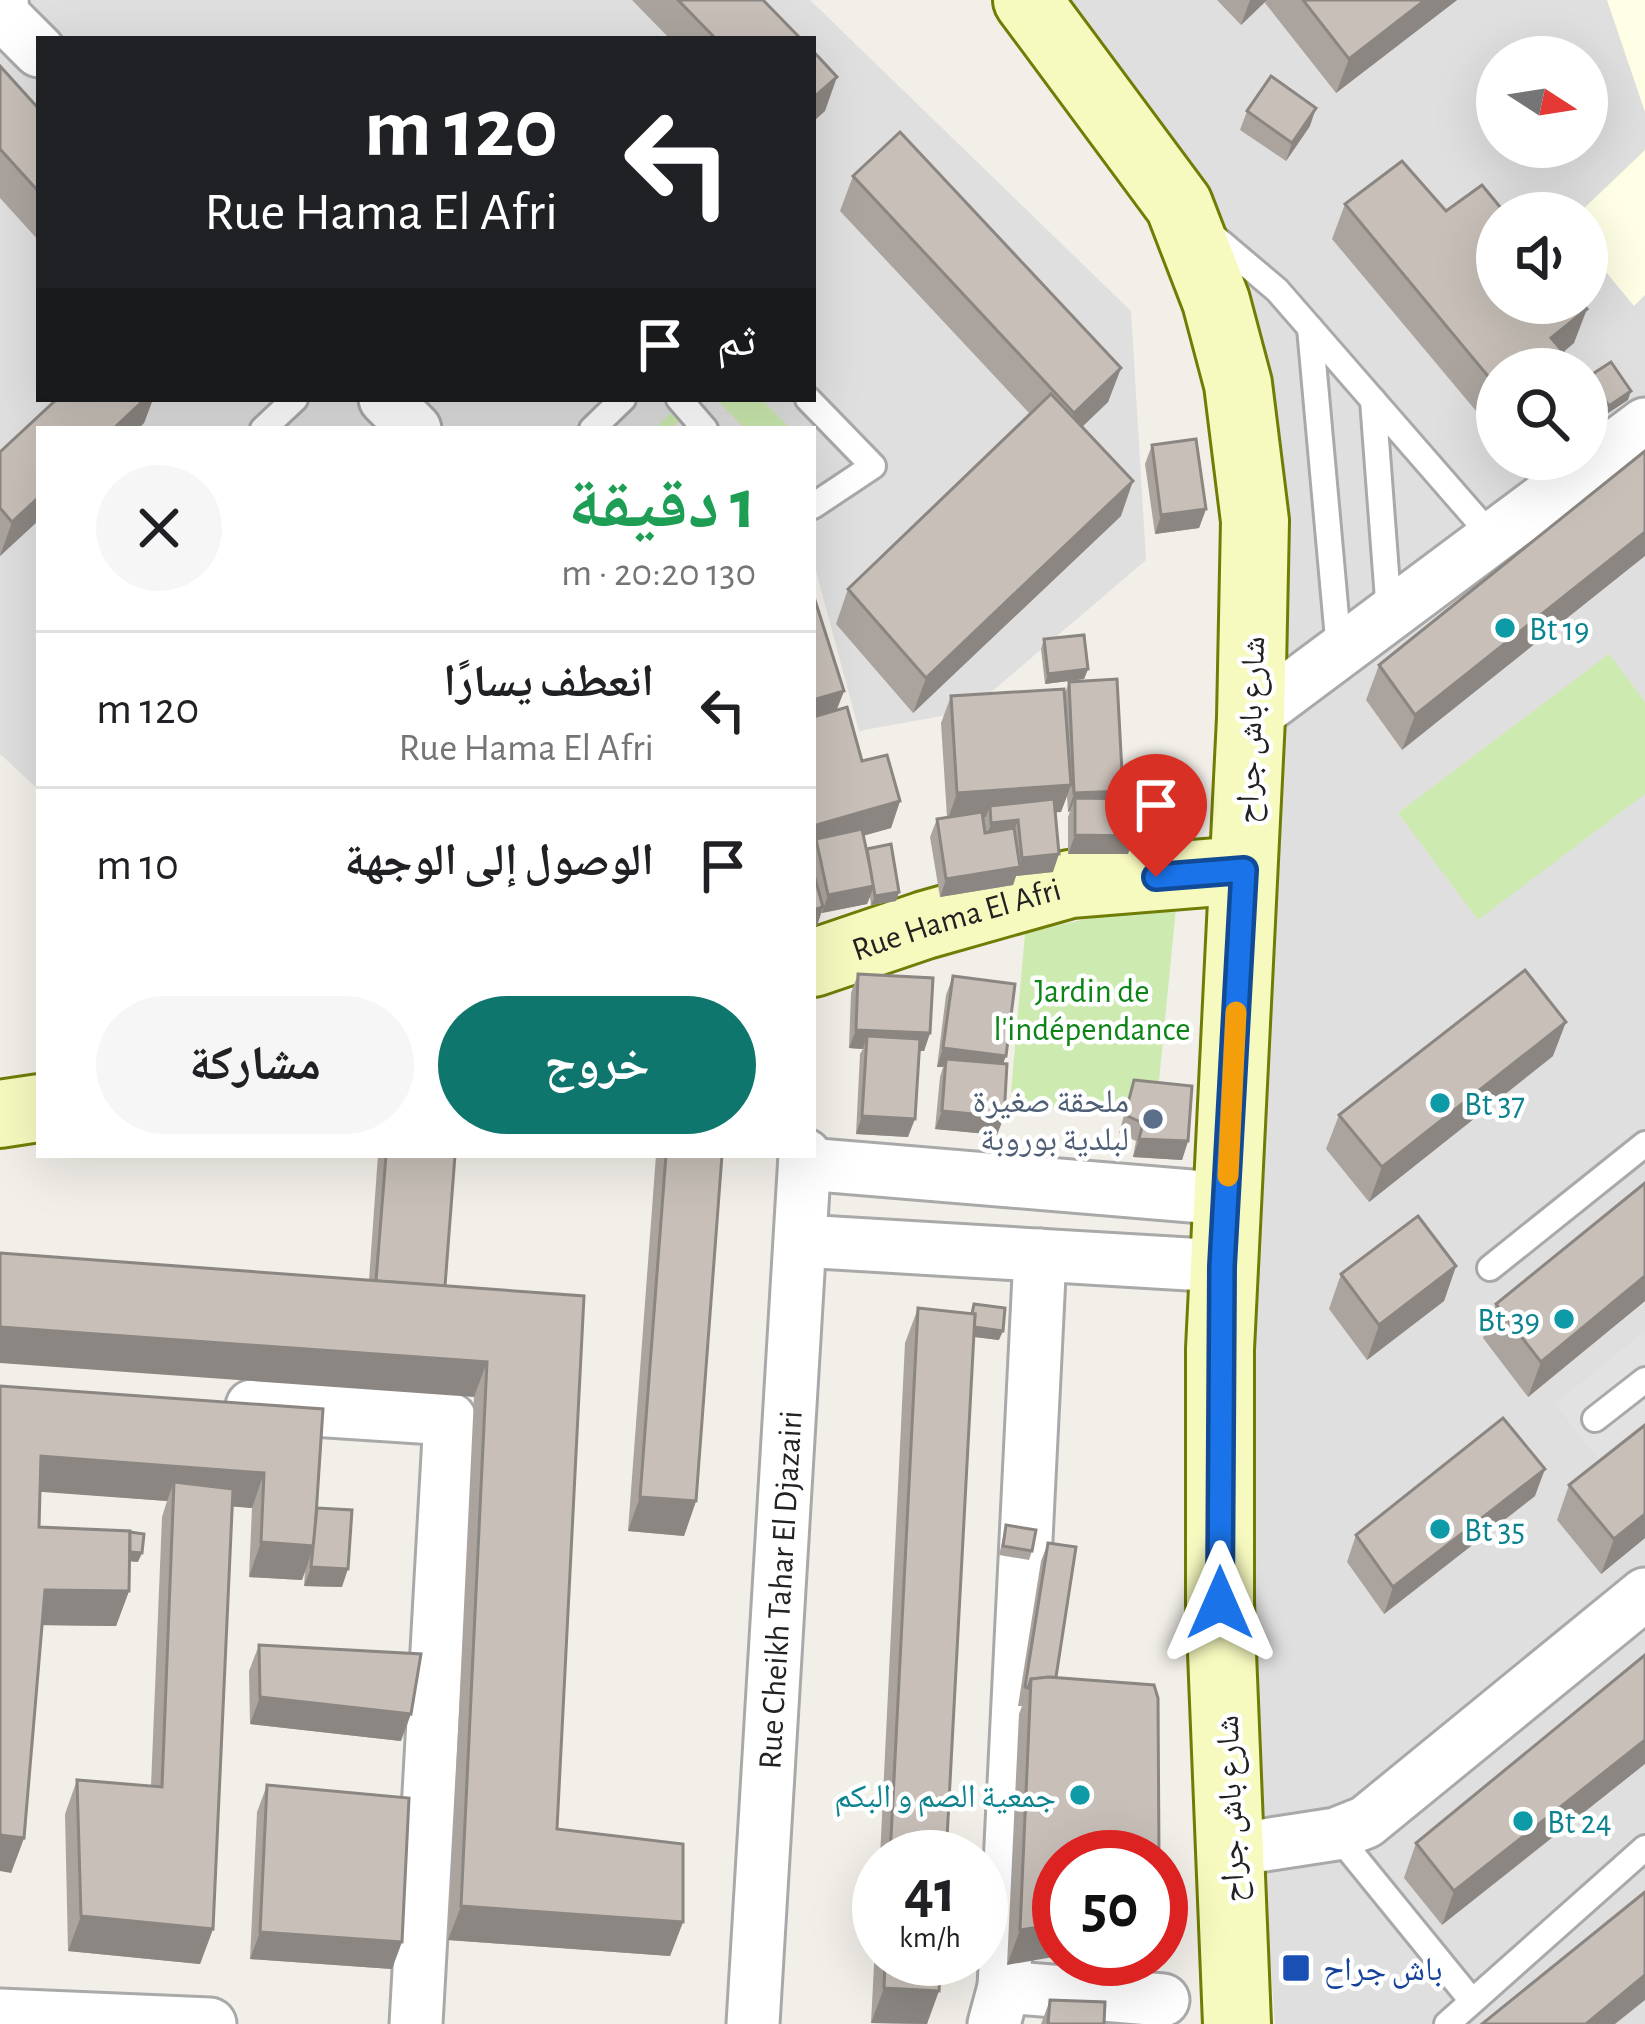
<!DOCTYPE html>
<html lang="ar">
<head>
<meta charset="utf-8">
<style>
	:root { --surface:#fff; --page:#f6f6f6; --text:#202124; --muted:#757577; --line:#e0e0e0; --accent:#0f766e }
	body { margin:0; font-family:"Alegreya Sans","Noto Naskh Arabic",sans-serif; background:var(--page); color:var(--text); direction:rtl; height:100vh; display:flex; flex-direction:column; font-size:45px; white-space:nowrap }
	* { box-sizing:border-box; margin:0 }
	p { font-size:39px; color:var(--muted) }
	.icon { flex:none; width:66px; height:66px; fill:none; stroke:currentColor; stroke-width:2; stroke-linecap:round; stroke-linejoin:round }
	.map { position:relative; flex:1; overflow:hidden; direction:ltr }
	.details { position:absolute; left:36px; top:426px; width:780px; height:732px; display:flex; flex-direction:column; background:var(--surface); border-radius:0px; box-shadow:0 12px 48px #0002; direction:rtl }
	.details>* { flex:none }
	.hud { position:absolute; left:36px; top:36px; width:780px; height:366px; border-radius:0px; box-shadow:0 12px 48px #0002; direction:rtl; background:#202124; color:#fff; overflow:hidden }
	.needle { width:78px; rotate:102deg }
	.tools { position:absolute; left:1476px; top:36px; display:grid; gap:24px }
	.tools a { display:grid; place-items:center; width:132px; height:132px; border-radius:50%; background:var(--surface); box-shadow:0 12px 48px #0002; font-size:60px }
	.speed { position:absolute; left:852px; top:1830px; display:flex; gap:24px; font-size:60px; font-weight:700; text-align:center }
	.speed>* { display:grid; place-content:center; width:156px; height:156px; border-radius:50%; background:var(--surface); box-shadow:0 12px 48px #0002; line-height:1 }
	.speed small { font-size:30px; font-weight:400 }
	.speed .limit { border:18px solid #d22; background:#fff; color:#111 }
	.pin { position:absolute; display:grid; place-items:center; width:102px; height:102px; color:#fff; margin:-123px -51px; border-radius:50% 50% 50% 0; rotate:-45deg; box-shadow:0 0 12px #0007 }
	.pin .icon { rotate:45deg }
	.me { position:absolute; width:132px; margin:-66px; rotate:0deg; stroke-linejoin:round; filter:drop-shadow(0 0 9px #0008) }
	.turn { display:flex; align-items:center; gap:42px; height:252px; padding:0 60px; font-size:54px }
	.turn .icon { width:156px; height:156px; stroke-width:2.5 }
	.turn b { display:block; font-size:84px; line-height:102px }
	.then { display:flex; align-items:center; height:114px; padding:0 60px; background:#0003; gap:24px; font-size:45px }
	.round { display:grid; place-items:center; flex:none; width:126px; height:126px; border-radius:63px; background:var(--page) }
	.headline { display:flex; align-items:center; justify-content:space-between; height:204px; padding:0 60px }
	h1 { font-size:72px; font-weight:700; line-height:90px; color:#1e9e55 }
	.action { display:flex; gap:24px; margin-top:auto; padding:24px 60px }
	.action a { flex:1; height:138px; border-radius:72px; background:var(--accent); color:#fff; font-size:48px; font-weight:700; line-height:138px; text-align:center }
	.action a+a { background:var(--page); color:var(--text) }
	ul { padding:0; list-style:none }
	li { display:flex; align-items:center; gap:36px; height:156px; padding:0 60px; border-top:3px solid var(--line) }
	li div { flex:1 }
	li b { display:block; font-size:45px }
	li em { font-style:normal }
	.map>svg:first-child { display:block }
	.residential { fill:#e0dfdf; fill-rule:evenodd }
	.education { fill:#ffffe5 }
	.grass { fill:#cdebb0 }
	.parking { fill:#e2e2e2 }
	.lines { fill:none; stroke-linecap:round; stroke-linejoin:round }
	.lane-casing { stroke:#a9a9a9; stroke-width:30 }
	.street-casing { stroke:#a9a9a9; stroke-width:57 }
	.secondary-casing { stroke:#707d05; stroke-width:72 }
	.lane { stroke:#fff; stroke-width:24 }
	.street { stroke:#fff; stroke-width:51 }
	.secondary { stroke:#f7fabf; stroke-width:66 }
	.wall { fill:#aba49e }
	.shaded-wall { fill:#8b8681 }
	.building { fill:#c7bfb8; stroke:#8b8681; stroke-width:3 }
	.route-casing { stroke:#114b97; stroke-width:30 }
	.route { stroke:#1a73e8; stroke-width:21 }
	.slow { stroke:#f59e0b; stroke-width:21 }
	.culture-dot { fill:#0f9aa8; stroke:#fff; stroke-width:4.5 }
	.service-dot { fill:#5c6f8a; stroke:#fff; stroke-width:4.5 }
	.transit-dot { fill:#1a4fb4; stroke:#fff; stroke-width:4.5 }
	.labels { text-anchor:middle; stroke-width:9; stroke-linejoin:round; paint-order:stroke }
	.culture-label { font-size:33px; fill:#0d838f; stroke:#fff; text-anchor:start }
	.street-label { font-size:33px; fill:#222; stroke:#fff }
	.park-label { font-size:33px; fill:#0c8416; stroke:#fff }
	.service-label { font-size:33px; fill:#4e5e75; stroke:#fff; text-anchor:end }
	.transit-label { font-size:33px; fill:#164399; stroke:#fff; text-anchor:start }
</style>
</head>
<body>
<div class="map">
<svg width="1645" height="2024" viewBox="0 0 1645 2024">
	<rect width="100%" height="100%" fill="#f2efe9"/>
	<g class="residential">
		<path d="M0,0H810L1131,311L1146,560L969,711L859,731L813,560V429H39V790L0,754ZM39,39H813V399H39Z"/>
		<path d="M1063,0H1645V2024H1275L1259,1810L1245,1467L1270,518ZM1497,57H1587V147H1497ZM1497,213H1587V303H1497ZM1497,369H1587V459H1497Z"/>
	</g>
	<g class="education">
		<path d="M1607,0H1645V112Z"/>
		<path d="M1645,150V295L1634,306L1587,249V213H1579Z"/>
	</g>
	<g class="grass">
		<path d="M685,399H761L791,429H654Z"/>
		<path d="M1609,654L1645,702V794L1478,920L1398,813Z"/>
		<path d="M1177,898L1157,1101L1160,1117L1010,1103L1025,933Z"/>
	</g>
	<g class="parking">
		<path d="M702,399H716L745,429H671Z"/>
		<path d="M1645,1331V1421L1598,1459L1555,1404Z"/>
	</g>
	<g class="lines">
		<defs>
			<g id="lane">
				<path d="M1212,235L1277,290L1494,539"/>
				<path d="M1310,328L1339,650"/>
				<path d="M679,399L705,429"/>
				<path d="M808,399L873,466L813,506"/>
				<path d="M1373,400L1389,613"/>
				<path d="M263,429L295,399"/>
				<path d="M592,429L623,399"/>
				<path d="M1490,1268L1645,1144"/>
				<path d="M1595,1419L1645,1380"/>
				<path d="M1336,1834L1472,2001"/>
				<path d="M1447,2024L1645,1848"/>
			</g>
			<g id="street">
				<path d="M2,0L3,15L39,51"/>
				<path d="M385,399L415,429"/>
				<path d="M1251,718L1645,424"/>
				<path d="M806,1164L1227,1199"/>
				<path d="M801,1241L1222,1266"/>
				<path d="M252,1406L450,1419L416,2024"/>
				<path d="M1232,1850L1336,1834L1366,1822L1645,1594"/>
				<path d="M1004,1987L1040,1255"/>
				<path d="M0,2015L210,2024"/>
				<path id="s1" d="M753,2024L805,1155"/>
				<path d="M994,2024L1004,1987L1163,2000"/>
			</g>
			<g id="secondary">
				<path d="M1027,0L1179,205L1216,301L1238,384L1255,521L1251,718L1220,1349V1603L1237,2024"/>
				<path id="s2" d="M813,963L925,925L1070,884L1243,870"/>
				<path d="M0,1114L39,1108"/>
			</g>
		</defs>
		<use href="#lane" class="lane-casing"/>
		<use href="#street" class="street-casing"/>
		<use href="#secondary" class="secondary-casing"/>
		<use href="#lane" class="lane"/>
		<use href="#street" class="street"/>
		<use href="#secondary" class="secondary"/>
	</g>
	<g class="wall">
		<path d="M632,0H763L801,39H670Z"/>
		<path d="M1217,0H1457L1336,93L1265,3L1266,1L1241,25Z"/>
		<path d="M0,66L39,109V241L0,198Z"/>
		<path d="M1247,111L1310,126L1286,161L1240,130Z"/>
		<path d="M853,176L1121,368L1108,402L1082,427L1121,516L913,713L836,624L848,589L1030,414L840,211Z"/>
		<path d="M1345,204L1446,211L1574,343L1563,352L1497,369V436L1332,239Z"/>
		<path d="M1588,377L1628,400L1605,415L1587,389Z"/>
		<path d="M57,399H153L144,423L138,429H39V520L0,556V452Z"/>
		<path d="M1152,445L1206,509L1199,528L1155,534L1145,464Z"/>
		<path d="M1645,451L1402,750L1366,700L1379,665Z"/>
		<path d="M813,594L844,691L836,710L862,761L900,801L891,828L863,836L866,851L899,892L896,901L871,905L870,897L867,904L821,913L817,926L813,927Z"/>
		<path d="M1044,639L1088,669L1084,679L1045,684L1041,649Z"/>
		<path d="M1069,682L1120,799L1128,854H1068V817L1070,811L1068,812L1067,796L1061,812H1056L1053,872L1016,876L1013,885L940,897L930,837L937,819L947,817L941,723L951,696L1065,693Z"/>
		<path d="M858,974L930,1033L924,1051H919L908,1137L856,1134L860,1054L863,1049L849,1048L851,993Z"/>
		<path d="M953,976L1003,1064L997,1135L935,1129L940,1077L943,1067H937L946,995Z"/>
		<path d="M1553,1056L1369,1202L1326,1149L1339,1115Z"/>
		<path d="M1134,1080L1188,1141L1182,1160L1133,1157L1136,1141L1119,1133Z"/>
		<path d="M378,1155H455L445,1286L584,1296L557,1829L683,1922L670,1956L448,1940L474,1397L369,1280Z"/>
		<path d="M656,1155H722L696,1501L684,1536L628,1531Z"/>
		<path d="M1645,1183V1301L1528,1397L1483,1338L1496,1304Z"/>
		<path d="M1456,1266L1444,1301L1367,1360L1329,1309L1341,1274Z"/>
		<path d="M974,1304L999,1340L974,1337L946,1857H880L905,1343L918,1308L970,1314Z"/>
		<path d="M0,1386L323,1409L317,1508L342,1587L304,1586L305,1571L302,1580L249,1577L252,1508L232,1506L213,1929L200,1964L68,1951L65,1814L77,1780L151,1786L162,1517L167,1501L40,1491L39,1527L138,1562L129,1561V1591L116,1626L42,1625L24,1838L11,1873Z"/>
		<path d="M1645,1425V1538L1601,1574L1557,1520L1569,1485Z"/>
		<path d="M1535,1496L1384,1614L1347,1562L1356,1535Z"/>
		<path d="M1006,1525L1032,1551L1029,1560L999,1555Z"/>
		<path d="M1048,1543L1056,1677L1159,1857L1007,1965L1019,1714L1022,1706H1018L1041,1561Z"/>
		<path d="M259,1645L401,1741L250,1724L249,1671Z"/>
		<path d="M1645,1655L1442,1925L1404,1878L1416,1843Z"/>
		<path d="M267,1785L392,1969L250,1959L257,1812Z"/>
		<path d="M879,1869V1959H941L927,2024L871,2023Z"/>
		<path d="M1050,2000L1104,2024H1041Z"/>
	</g>
	<g class="shaded-wall">
		<path d="M1250,0H1267L1241,25Z"/>
		<path d="M1425,0H1457L1336,93L1349,59Z"/>
		<path d="M837,77L825,111L813,122V98Z"/>
		<path d="M1316,108L1310,126L1286,161L1292,143Z"/>
		<path d="M1587,309L1574,343L1543,369L1551,338Z"/>
		<path d="M1121,368L1108,402L1061,447L1074,413Z"/>
		<path d="M1631,391L1628,400L1605,415L1609,406Z"/>
		<path d="M145,399H153L144,423L138,429H113Z"/>
		<path d="M1133,481L1121,516L913,713L926,678Z"/>
		<path d="M39,497V520L0,556L12,522Z"/>
		<path d="M1206,509L1199,528L1155,534L1161,515Z"/>
		<path d="M1645,532V556L1402,750L1415,715Z"/>
		<path d="M1088,669L1084,679L1045,684L1048,674Z"/>
		<path d="M844,691L834,717L813,724V700Z"/>
		<path d="M1071,785L1061,812L991,817L990,806L986,817L948,819L957,793Z"/>
		<path d="M1123,791L1116,809L1075,798L1070,811L1068,812L1074,793Z"/>
		<path d="M900,801L891,828L818,848L816,839L813,849V826Z"/>
		<path d="M1018,820L1011,839L985,841L991,823Z"/>
		<path d="M1075,835L1135,836L1128,854H1068Z"/>
		<path d="M1059,854L1053,872L1016,876L1013,885L940,897L946,879L1019,867L1022,858Z"/>
		<path d="M874,886L867,904L822,913L828,895Z"/>
		<path d="M899,892L896,901L871,905L875,896Z"/>
		<path d="M823,907L817,926L813,927V910Z"/>
		<path d="M1566,1022L1553,1056L1369,1202L1382,1167Z"/>
		<path d="M856,1030L930,1033L924,1051L866,1049L867,1036L863,1049L849,1048Z"/>
		<path d="M943,1048L1006,1056L999,1075L946,1059L943,1067H937Z"/>
		<path d="M942,1111L1004,1117L997,1135L935,1129Z"/>
		<path d="M862,1116L915,1119L908,1137L856,1134Z"/>
		<path d="M1139,1139L1188,1141L1182,1160L1133,1157Z"/>
		<path d="M1456,1266L1444,1301L1367,1360L1379,1325Z"/>
		<path d="M1645,1276V1301L1528,1397L1541,1362Z"/>
		<path d="M0,1327L487,1362L474,1397L0,1363Z"/>
		<path d="M970,1327L1003,1331L999,1340L967,1336Z"/>
		<path d="M41,1456L264,1473L252,1508L173,1502L174,1482L167,1501L29,1491Z"/>
		<path d="M1545,1469L1535,1496L1384,1614L1393,1587Z"/>
		<path d="M640,1497L696,1501L684,1536L628,1531Z"/>
		<path d="M1645,1514V1538L1601,1574L1614,1539Z"/>
		<path d="M261,1542L314,1546L302,1580L249,1577Z"/>
		<path d="M112,1550L142,1553L138,1562L109,1559Z"/>
		<path d="M311,1567L348,1569L342,1587L304,1586Z"/>
		<path d="M45,1590L129,1591L116,1626L32,1625Z"/>
		<path d="M260,1697L411,1714L401,1741L250,1724Z"/>
		<path d="M1645,1740V1764L1442,1925L1454,1891Z"/>
		<path d="M0,1835L24,1838L11,1873L0,1871Z"/>
		<path d="M461,1906L683,1922L670,1956L448,1940Z"/>
		<path d="M81,1916L213,1929L200,1964L68,1951Z"/>
		<path d="M1059,1924V1956L1007,1965L1020,1930Z"/>
		<path d="M260,1932L402,1942L392,1969L250,1959Z"/>
		<path d="M1645,1975V2000L1615,2024H1586Z"/>
		<path d="M884,1988L939,1991L927,2024L871,2023Z"/>
	</g>
	<g class="building">
		<path d="M678,0H763L801,39H716Z"/>
		<path d="M1303,0H1425L1349,59Z"/>
		<path d="M813,51L837,77L813,98Z"/>
		<path d="M0,66L39,109V192L0,149Z"/>
		<path d="M1271,76L1316,108L1292,143L1247,111Z"/>
		<path d="M900,132L1121,368L1074,413L853,176Z"/>
		<path d="M1402,161L1446,211L1482,185L1505,213H1497V303H1582L1587,309L1551,338L1578,369H1497V387L1345,204Z"/>
		<path d="M1611,362L1631,391L1609,406L1588,377Z"/>
		<path d="M1051,394L1133,481L926,678L848,589Z"/>
		<path d="M57,399H145L113,429H39V497L12,522L0,508V452Z"/>
		<path d="M1196,439L1206,509L1161,515L1152,445Z"/>
		<path d="M1645,451V532L1415,715L1379,665Z"/>
		<path d="M813,594L844,691L813,700Z"/>
		<path d="M1084,635L1088,669L1048,674L1044,639Z"/>
		<path d="M1117,679L1123,791L1074,793L1069,682Z"/>
		<path d="M1064,689L1071,785L957,793L951,696Z"/>
		<path d="M847,707L862,761L887,755L900,801L813,826V717Z"/>
		<path d="M1075,798L1136,799L1135,836L1075,835Z"/>
		<path d="M1054,799L1059,854L1022,858L1018,820L991,823L990,806Z"/>
		<path d="M982,812L985,833L1014,828L1020,867L946,879L937,819Z"/>
		<path d="M862,829L874,886L828,895L816,839Z"/>
		<path d="M891,844L899,892L875,896L867,849Z"/>
		<path d="M813,871L823,907L813,910Z"/>
		<path d="M1525,970L1566,1022L1382,1167L1339,1115Z"/>
		<path d="M858,974L933,978L930,1033L856,1030Z"/>
		<path d="M953,976L1015,984L1006,1056L943,1048Z"/>
		<path d="M867,1036L920,1039L915,1119L862,1116Z"/>
		<path d="M946,1059L1007,1064L1004,1117L942,1111Z"/>
		<path d="M1134,1080L1192,1086L1188,1141L1139,1139L1143,1123L1125,1115Z"/>
		<path d="M386,1155H455L445,1286L376,1281Z"/>
		<path d="M666,1155H722L696,1501L640,1497Z"/>
		<path d="M1645,1183V1276L1541,1362L1496,1304Z"/>
		<path d="M1418,1216L1456,1266L1379,1325L1341,1274Z"/>
		<path d="M0,1253L584,1296L557,1829L683,1844V1922L461,1906L487,1362L0,1327Z"/>
		<path d="M974,1304L1005,1308L1003,1331L974,1327L975,1314H972Z"/>
		<path d="M918,1308L975,1314L946,1857H890Z"/>
		<path d="M0,1386L323,1409L314,1546L261,1542L264,1473L41,1456L39,1527L130,1531L129,1591L45,1590L24,1838L0,1835Z"/>
		<path d="M1503,1418L1545,1469L1393,1587L1356,1535Z"/>
		<path d="M1645,1425V1514L1614,1539L1569,1485Z"/>
		<path d="M174,1482L233,1489L213,1929L81,1916L77,1780L162,1787Z"/>
		<path d="M317,1508L352,1510L348,1569L311,1567Z"/>
		<path d="M1006,1525L1036,1530L1032,1551L1003,1546Z"/>
		<path d="M130,1532L144,1534L142,1553L130,1552Z"/>
		<path d="M1048,1543L1076,1547L1056,1677L1031,1679L1028,1688L1025,1687Z"/>
		<path d="M259,1645L421,1654L411,1714L260,1697Z"/>
		<path d="M1645,1655V1740L1454,1891L1416,1843Z"/>
		<path d="M1048,1677L1154,1685L1158,1698L1159,1857H1059V1924L1020,1930L1031,1679Z"/>
		<path d="M267,1785L409,1798L402,1942L260,1932Z"/>
		<path d="M1645,1892V1975L1586,2024H1482Z"/>
		<path d="M885,1959H941L939,1991L884,1988Z"/>
		<path d="M1050,2000L1105,2002L1104,2024H1048Z"/>
	</g>
	<g class="lines">
		<defs>
			<path id="route" d="M1156,877L1244,870L1222,1266L1220,1603"/>
		</defs>
		<use href="#route" class="route-casing"/>
		<use href="#route" class="route"/>
		<path class="slow" d="M1228,1176L1236,1012"/>
	</g>
	<g class="culture-dot">
		<circle cx="1505" cy="628" r="12"/>
		<circle cx="1440" cy="1103" r="12"/>
		<circle cx="1564" cy="1319" r="12"/>
		<circle cx="1440" cy="1529" r="12"/>
		<circle cx="1080" cy="1795" r="12"/>
		<circle cx="1523" cy="1821" r="12"/>
	</g>
	<circle class="service-dot" cx="1153" cy="1119" r="12"/>
	<rect class="transit-dot" x="1281" y="1953" width="30" height="30" rx="6"/>
	<g class="labels">
		<g class="culture-label">
			<text x="1529" y="640">Bt 19</text>
			<text x="1464" y="1115">Bt 37</text>
			<text x="1540" y="1331" text-anchor="end">Bt 39</text>
			<text x="1464" y="1541">Bt 35</text>
			<text x="1056" y="1807" text-anchor="end">جمعية الصم و البكم</text>
			<text x="1547" y="1833">Bt 24</text>
		</g>
		<g class="street-label">
			<text transform="translate(1249 730) rotate(-88)" y="12">شارع باش جراح</text>
			<text dy="12" stroke="none"><textPath href="#s2" startOffset="150">Rue Hama El Afri</textPath></text>
			<text dy="12" stroke="none"><textPath href="#s1" startOffset="435">Rue Cheikh Tahar El Djazairi</textPath></text>
			<text transform="translate(1229 1809) rotate(-92)" y="12">شارع باش جراح</text>
		</g>
		<g class="park-label">
			<text x="1092" y="1002">Jardin de<tspan x="1092" dy="38">l'indépendance</tspan></text>
		</g>
		<g class="service-label">
			<text x="1129" y="1112">ملحقة صغيرة<tspan x="1129" dy="38">لبلدية بوروبة</tspan></text>
		</g>
		<g class="transit-label">
			<text x="1323" y="1980">باش جراح</text>
		</g>
	</g>
</svg>
<div class="tools">
<a><svg class="needle" viewBox="-14 -14 28 28"><path d="M0-13l5 13h-10z" fill="#e53935"/><path d="M0 13l5-13h-10z" fill="#757577"/></svg></a>
<a><svg class="icon" aria-label="sound" viewBox="0 0 24 24"><path d="M4 9h4l5-4v14l-5-4H4zM17 9q2 3 0 6"/></svg></a>
<a><svg class="icon" aria-label="search" viewBox="0 0 24 24"><circle cx="10" cy="10" r="6"/><path d="M15 15l6 6"/></svg></a>
</div>
<div class="speed"><div>41<small>km/h</small></div><div class="limit">50</div></div>
<div class="pin" style="left:1156px;top:877px;background:#d93025"><svg class="icon" aria-label="arrive" viewBox="0 0 24 24"><path d="M6 21V4h12l-3 4 3 4H6"/></svg></div>
<svg class="me" style="left:1220px;top:1603px" viewBox="-20 -20 40 40"><path d="M0-17L14 15 0 8-14 15z" fill="#1a73e8" stroke="#fff" stroke-width="4"/></svg>
<div class="hud">
<div class="turn"><svg class="icon" aria-label="left" viewBox="0 0 24 24"><path d="M17 20v-9H6M10 6l-5 5 5 5"/></svg><div><b>120 m</b>Rue Hama El Afri</div></div>
<div class="then">ثم<svg class="icon" aria-label="arrive" viewBox="0 0 24 24"><path d="M6 21V4h12l-3 4 3 4H6"/></svg></div>
</div>
<section class="details">
<div class="headline"><div><h1>1 دقيقة</h1><p>130 m · 20:20</p></div><a class="round"><svg class="icon" aria-label="close" viewBox="0 0 24 24"><path d="M6 6l12 12M18 6L6 18"/></svg></a></div>
<ul>
<li><svg class="icon" aria-label="left" viewBox="0 0 24 24"><path d="M17 20v-9H6M10 6l-5 5 5 5"/></svg><div><b>انعطف يسارًا</b><p>Rue Hama El Afri</p></div><em>120 m</em></li>
<li><svg class="icon" aria-label="arrive" viewBox="0 0 24 24"><path d="M6 21V4h12l-3 4 3 4H6"/></svg><div><b>الوصول إلى الوجهة</b></div><em>10 m</em></li>
</ul>
<div class="action"><a>خروج</a><a>مشاركة</a></div>
</section>
</div>
</body>
</html>
